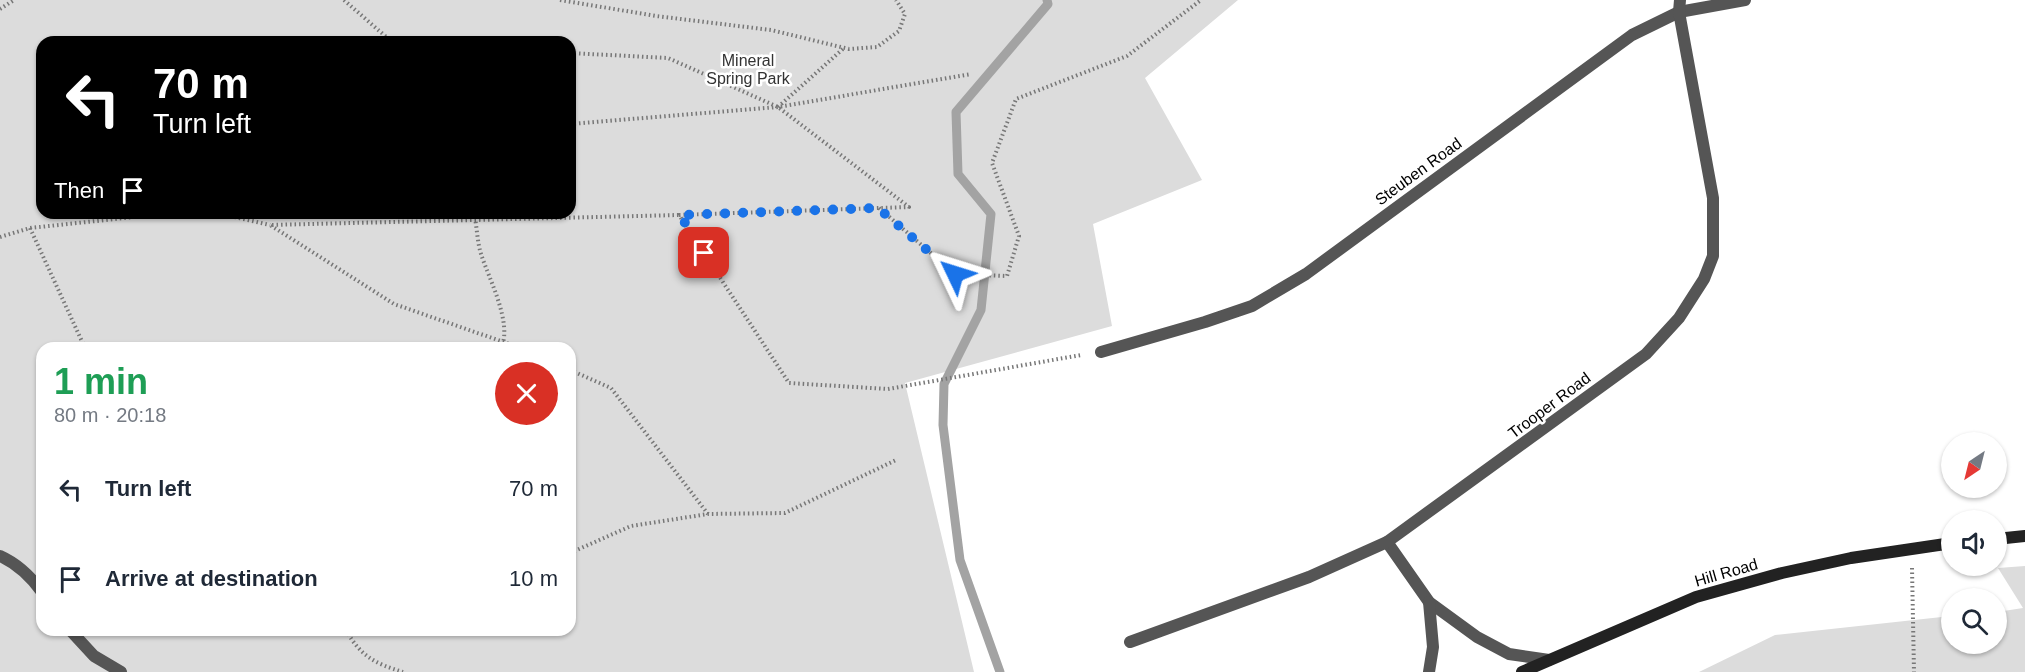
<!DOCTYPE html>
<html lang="en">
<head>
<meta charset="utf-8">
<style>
	:root { --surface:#fff; --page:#f6f6f7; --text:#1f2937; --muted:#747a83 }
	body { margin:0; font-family:Arial,sans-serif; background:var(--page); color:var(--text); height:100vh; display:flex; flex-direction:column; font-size:22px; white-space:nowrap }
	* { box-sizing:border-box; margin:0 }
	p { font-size:20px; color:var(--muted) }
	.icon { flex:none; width:33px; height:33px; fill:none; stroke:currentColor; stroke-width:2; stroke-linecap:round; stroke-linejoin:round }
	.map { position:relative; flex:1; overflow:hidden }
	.panel { position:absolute; left:36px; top:342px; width:540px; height:294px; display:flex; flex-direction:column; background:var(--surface); border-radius:18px; box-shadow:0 2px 4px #0004 }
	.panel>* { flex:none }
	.guide { position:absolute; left:36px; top:36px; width:540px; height:183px; border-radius:18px; box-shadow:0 2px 4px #0004; background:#000; color:#fff; overflow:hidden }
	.needle { width:39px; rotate:215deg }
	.controls { position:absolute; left:1941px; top:432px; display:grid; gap:12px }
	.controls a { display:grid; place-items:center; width:66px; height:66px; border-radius:50%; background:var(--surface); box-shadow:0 2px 4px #0004; font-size:30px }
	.pin { position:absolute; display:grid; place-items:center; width:51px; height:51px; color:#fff; margin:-26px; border-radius:12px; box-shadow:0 3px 9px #0006 }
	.me { position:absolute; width:66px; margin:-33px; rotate:311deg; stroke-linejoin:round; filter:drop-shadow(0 0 4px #0008) }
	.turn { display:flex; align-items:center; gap:21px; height:126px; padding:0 18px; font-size:27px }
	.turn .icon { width:78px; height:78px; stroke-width:2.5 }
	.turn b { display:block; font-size:42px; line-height:51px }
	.then { display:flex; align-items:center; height:57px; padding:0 18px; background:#0003; gap:12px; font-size:22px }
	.round { display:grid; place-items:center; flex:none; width:63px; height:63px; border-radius:32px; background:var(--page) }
	.overview { display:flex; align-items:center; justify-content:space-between; height:102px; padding:0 18px }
	h1 { font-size:36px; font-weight:600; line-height:45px; color:#1e9e55 }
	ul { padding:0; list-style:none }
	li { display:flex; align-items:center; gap:18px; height:90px; padding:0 18px }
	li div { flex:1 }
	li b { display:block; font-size:22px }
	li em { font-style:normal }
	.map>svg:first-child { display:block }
	.green { fill:#dcdcdc; fill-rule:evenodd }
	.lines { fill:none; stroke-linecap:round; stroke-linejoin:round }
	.stream { stroke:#a3a3a3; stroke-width:9 }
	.path { stroke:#777; stroke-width:4; stroke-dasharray:1.5 3; stroke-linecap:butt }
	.lane { stroke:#555; stroke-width:12 }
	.street { stroke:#555; stroke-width:12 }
	.secondary { stroke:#222; stroke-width:12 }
	.route { stroke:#1a73e8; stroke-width:10; stroke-dasharray:0 18 }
	.labels { text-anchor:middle; stroke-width:5; stroke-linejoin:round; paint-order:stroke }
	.park-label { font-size:16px; fill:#333; stroke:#fff }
	.street-label { font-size:16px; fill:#000; stroke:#fff }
</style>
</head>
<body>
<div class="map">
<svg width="2025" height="672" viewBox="0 0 2025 672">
	<rect width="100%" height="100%" fill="#fff"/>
	<g class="green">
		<path d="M0,0H1238L1145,78L1202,180L1093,224L1112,326L905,383L974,672H0ZM42,42H570V213H42ZM42,348H570V630H42Z"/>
		<path d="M2025,566V672H1699L1775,635L1951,616L1952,644H1996L1997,612L2023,608L1998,568Z"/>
	</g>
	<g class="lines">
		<path class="stream" d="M1000,672L960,560L943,425L944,384L981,310L991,214L958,174L956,112L1048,4L1047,0"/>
		<g class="path">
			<path d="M344,0L392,42"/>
			<path d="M560,0L656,16L771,30L849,49L877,47L899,31L905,14L896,0"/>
			<path d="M0,9L14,0"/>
			<path d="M570,53L668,58L778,107L909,207L679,215L789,383L888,389L1081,355"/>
			<path d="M778,107L844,48"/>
			<path d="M570,124L778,107L971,74"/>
			<path d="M879,208L955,274L1007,276L1019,236L992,163L1016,99L1127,56L1201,0"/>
			<path d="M217,213L270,225"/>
			<path d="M474,213C477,226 477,241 481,254C489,279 513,324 501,348"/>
			<path d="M30,228L85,348"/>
			<path d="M0,237L30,228L172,213"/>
			<path d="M521,348L394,304L270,225L679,215"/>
			<path d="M570,370L611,388L708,514"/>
			<path d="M570,553L631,526L708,514L785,513L896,460"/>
			<path d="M1912,568L1914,672"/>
			<path d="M346,630C360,656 376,664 403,672"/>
		</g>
		<g class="lane">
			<path d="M0,556C18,564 31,577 42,592"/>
			<path d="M70,630L94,656L121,672"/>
		</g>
		<g class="street">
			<path d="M1101,352L1205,322L1252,306L1306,274L1632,35L1679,12L1745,0"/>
			<path d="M1387,542L1429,602L1477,637L1509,654L1549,660"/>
			<path d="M1429,602L1433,647L1429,672"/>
			<path d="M1130,642L1309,577L1387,542L1646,354L1679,318L1704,279L1713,256V198L1679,12L1680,0"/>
		</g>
		<g class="secondary">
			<path d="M1996,539L2025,536"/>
			<path d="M1522,672L1696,597L1782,573L1851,558L1952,543"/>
		</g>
	</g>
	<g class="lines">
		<path class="route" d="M704,253L680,215L878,208L955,274"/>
	</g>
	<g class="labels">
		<g class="park-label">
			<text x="748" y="66">Mineral<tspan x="748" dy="18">Spring Park</tspan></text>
		</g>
		<g class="street-label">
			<text transform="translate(1418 171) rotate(-36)" y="6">Steuben Road</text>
			<text transform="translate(1549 405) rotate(-37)" y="6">Trooper Road</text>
			<text transform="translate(1726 572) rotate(-16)" y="6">Hill Road</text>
		</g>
	</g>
</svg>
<div class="controls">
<a><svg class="needle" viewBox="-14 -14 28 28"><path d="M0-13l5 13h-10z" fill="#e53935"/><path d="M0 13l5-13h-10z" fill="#747a83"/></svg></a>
<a><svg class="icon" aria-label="sound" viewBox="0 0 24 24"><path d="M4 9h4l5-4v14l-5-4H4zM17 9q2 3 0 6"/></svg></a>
<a><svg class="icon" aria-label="search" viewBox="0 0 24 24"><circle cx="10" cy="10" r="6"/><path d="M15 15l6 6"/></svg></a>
</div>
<div class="pin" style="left:704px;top:253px;background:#d93025"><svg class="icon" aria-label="arrive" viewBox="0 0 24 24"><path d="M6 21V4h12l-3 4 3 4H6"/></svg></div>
<svg class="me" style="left:955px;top:274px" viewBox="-20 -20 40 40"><path d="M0-17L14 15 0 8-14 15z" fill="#1a73e8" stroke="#fff" stroke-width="4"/></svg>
<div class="guide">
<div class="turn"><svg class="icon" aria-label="left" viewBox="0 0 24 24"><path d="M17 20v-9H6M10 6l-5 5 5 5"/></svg><div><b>70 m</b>Turn left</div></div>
<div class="then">Then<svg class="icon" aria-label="arrive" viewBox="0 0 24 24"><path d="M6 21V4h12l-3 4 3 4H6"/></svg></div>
</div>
<section class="panel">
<div class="overview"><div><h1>1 min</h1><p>80 m · 20:18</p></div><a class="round" style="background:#d93025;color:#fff"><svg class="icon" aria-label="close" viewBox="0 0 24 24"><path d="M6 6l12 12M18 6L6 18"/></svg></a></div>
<ul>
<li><svg class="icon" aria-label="left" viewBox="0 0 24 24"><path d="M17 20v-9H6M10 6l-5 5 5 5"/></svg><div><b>Turn left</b></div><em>70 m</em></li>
<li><svg class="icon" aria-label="arrive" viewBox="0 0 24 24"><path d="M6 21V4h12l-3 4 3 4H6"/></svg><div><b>Arrive at destination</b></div><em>10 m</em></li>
</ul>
</section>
</div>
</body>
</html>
